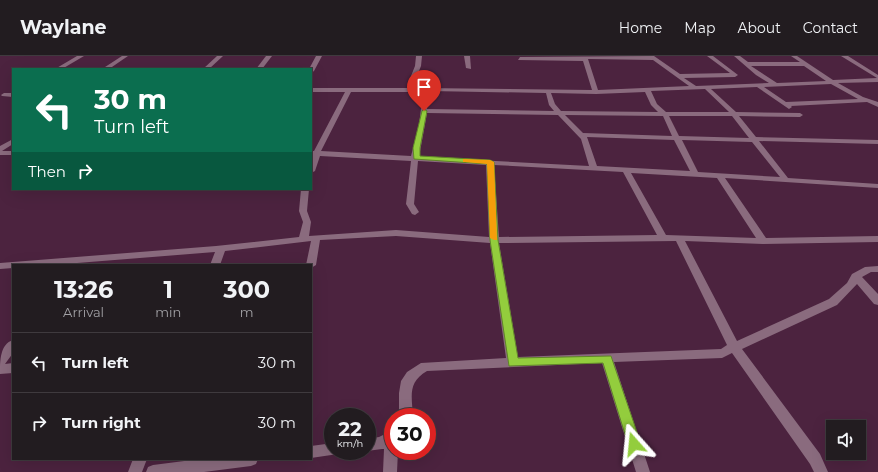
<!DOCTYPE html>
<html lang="en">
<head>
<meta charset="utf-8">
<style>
	:root { --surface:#221c20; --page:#2e292d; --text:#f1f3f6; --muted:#a2a1a5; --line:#3f3a3e }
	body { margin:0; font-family:Montserrat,sans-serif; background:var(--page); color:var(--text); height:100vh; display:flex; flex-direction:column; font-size:15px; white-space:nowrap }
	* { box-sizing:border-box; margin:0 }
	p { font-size:13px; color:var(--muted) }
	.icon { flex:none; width:22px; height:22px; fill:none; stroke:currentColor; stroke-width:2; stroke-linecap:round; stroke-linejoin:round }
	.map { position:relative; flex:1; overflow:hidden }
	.drawer { position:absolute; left:12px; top:208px; width:300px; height:196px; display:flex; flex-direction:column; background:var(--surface); border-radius:0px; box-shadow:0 4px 16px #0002,0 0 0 1px var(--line) }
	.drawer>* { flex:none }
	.guide { position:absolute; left:12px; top:12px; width:300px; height:122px; border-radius:0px; box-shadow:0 4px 16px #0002,0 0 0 1px var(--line); background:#0b6e4f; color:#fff; overflow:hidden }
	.tools { position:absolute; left:826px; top:364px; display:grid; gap:8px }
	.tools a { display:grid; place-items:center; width:40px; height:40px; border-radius:0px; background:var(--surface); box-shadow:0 4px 16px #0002,0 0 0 1px var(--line); font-size:20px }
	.speed { position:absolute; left:324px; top:352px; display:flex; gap:8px; font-size:20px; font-weight:700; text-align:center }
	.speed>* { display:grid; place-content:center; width:52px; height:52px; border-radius:50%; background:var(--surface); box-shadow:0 4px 16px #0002,0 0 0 1px var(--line); line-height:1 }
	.speed small { font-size:10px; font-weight:400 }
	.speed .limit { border:6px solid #d22; background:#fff; color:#111 }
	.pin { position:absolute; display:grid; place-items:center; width:34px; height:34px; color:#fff; margin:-41px -17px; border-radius:50% 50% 50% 0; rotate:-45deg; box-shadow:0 0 4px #0007 }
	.pin .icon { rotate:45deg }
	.me { position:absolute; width:44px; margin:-22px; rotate:342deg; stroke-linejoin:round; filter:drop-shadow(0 0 3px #0008) }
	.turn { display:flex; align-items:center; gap:14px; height:84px; padding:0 16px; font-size:18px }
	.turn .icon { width:52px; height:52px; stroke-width:2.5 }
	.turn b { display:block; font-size:28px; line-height:34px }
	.then { display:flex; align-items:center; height:38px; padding:0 16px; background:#0003; gap:8px; font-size:15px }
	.eta { display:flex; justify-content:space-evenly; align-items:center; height:68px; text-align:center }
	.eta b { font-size:24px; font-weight:700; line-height:28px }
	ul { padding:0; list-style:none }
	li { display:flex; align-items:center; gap:12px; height:60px; padding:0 16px; border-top:1px solid var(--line) }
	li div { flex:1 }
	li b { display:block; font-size:15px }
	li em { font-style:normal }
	header { display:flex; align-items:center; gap:24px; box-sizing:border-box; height:56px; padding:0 20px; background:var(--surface); border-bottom:1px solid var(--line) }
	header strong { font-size:19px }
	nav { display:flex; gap:22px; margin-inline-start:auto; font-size:14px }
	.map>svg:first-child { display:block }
	.green { fill:#4c233f; fill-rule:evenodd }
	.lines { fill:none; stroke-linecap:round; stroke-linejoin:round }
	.minor { fill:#8a6b7e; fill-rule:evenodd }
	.route { fill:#93cd3d; stroke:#608528 }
	.slow { fill:#f59e0b }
</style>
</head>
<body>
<header>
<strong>Waylane</strong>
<nav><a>Home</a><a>Map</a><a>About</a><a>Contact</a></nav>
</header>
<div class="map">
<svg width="878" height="416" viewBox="0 0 878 416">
	<rect width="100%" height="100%" fill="#2e252b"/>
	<path class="green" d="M0,0H878V416H0ZM13,13H311V133H13ZM13,209H311V403H13ZM333,361H367V395H333ZM393,361H427V395H393ZM833,371H859V397H833Z"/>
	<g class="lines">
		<g class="minor">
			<path d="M77,0H84L62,13H55Z"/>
			<path d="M122,0H128L109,13H102Z"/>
			<path d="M217,0H223L209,13H203Z"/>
			<path d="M266,0H272L262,13H256Z"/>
			<path d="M316,0H322L314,15L311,17V13H309Z"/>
			<path d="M416,0H422L421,10L415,25L421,32L592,34L583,5L518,4L520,1L654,0L680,18L730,17L707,0H713L738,19L735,21L684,22L696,30L769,27L756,19L734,0H740L748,6H800L791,0H797L833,24L877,22L841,0H848L878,19V26L838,27L863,41L878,46V51L867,46L791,50L792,51L789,53L757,31L711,33L736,56L800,57L803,59L800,61L739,60L756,81L878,84V88L759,85L788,122L878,128V132L725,122L766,182L878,180V186L763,188L685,185L737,285L829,243L847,227L852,218L865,211L878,210V216H871L862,221L878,238V249L874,248L857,228L837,249L742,293L820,398L828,416H814L810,408L732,297L722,302L614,306L650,416H636L602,307L427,315C407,327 412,340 413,361H399V337L401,325L407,316L421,307L506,302L490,187L396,180L320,184L316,209L311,212V209H306L311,185L225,195L220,209H210L215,196L52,209H13V212L0,213V207L216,190L299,181L303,166L299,155L301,133H309L307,155L311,166L309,180L396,174L489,181L486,109L418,105L414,148L419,156L415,159L412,158L406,148L411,105L320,100L315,115L311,117L313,99H311V95H314L345,36H311V32H415L409,25L415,10ZM588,3L653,4L689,30L598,34ZM751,10H804L826,25L777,27ZM831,28L858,43L786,46L764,31ZM705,33L729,56H666L657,48L651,35ZM429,35L546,37L549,49L554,55L427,53ZM351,36H423L419,69L411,100L321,95ZM645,36L651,49L658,56L561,55L555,48L551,37L596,38ZM427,57L558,59L581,83L589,110L419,101ZM565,59L663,60L672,80L583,77ZM669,60H732L749,82L679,80ZM587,81L674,84L690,115L597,110ZM682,84L752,86L780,121L698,116ZM494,109L623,116L657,179L499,181ZM631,117L717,122L756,182L666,179ZM676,185L727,289L721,293L518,301L499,187Z"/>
			<path d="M464,0H470L471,13L466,12Z"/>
			<path d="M4,37H13V41L2,40L1,39Z"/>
			<path d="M13,83V88L2,95H13V99H0V90Z"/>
			<path d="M13,284V297L5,308L13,307V317L0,318C0,305 0,288 13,284Z"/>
			<path d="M393,374V395H398L397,416H383L384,393H382L367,395H366L367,383L379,381Z"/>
			<path d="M333,387V395H339L338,398L311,402V390Z"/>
			<path d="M133,403H147L142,416H128Z"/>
			<path d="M200,403H258L256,408L251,410L204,416H146L148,411L153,409Z"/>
		</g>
	</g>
	<path class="route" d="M424,53L427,55L420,92V100L490,104L494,106L498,184L518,302L611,300L641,388L639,392L634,393L630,392L628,388L603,307L509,310L490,184L487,108L414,103L413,92L422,55Z"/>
	<path class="slow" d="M463,103L490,104L494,106L497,184H494L490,182L487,108L465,106H463Z"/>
</svg>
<div class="tools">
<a><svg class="icon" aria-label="sound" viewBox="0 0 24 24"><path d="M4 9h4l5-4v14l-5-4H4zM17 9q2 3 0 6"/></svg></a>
</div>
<div class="speed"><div>22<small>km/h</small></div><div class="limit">30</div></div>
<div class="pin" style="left:424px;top:55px;background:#d93025"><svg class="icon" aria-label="arrive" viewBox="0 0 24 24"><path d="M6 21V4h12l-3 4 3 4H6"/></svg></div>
<svg class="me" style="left:634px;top:388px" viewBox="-20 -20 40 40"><path d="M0-17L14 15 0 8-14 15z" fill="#93cd3d" stroke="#fff" stroke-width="4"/></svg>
<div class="guide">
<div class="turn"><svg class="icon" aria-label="left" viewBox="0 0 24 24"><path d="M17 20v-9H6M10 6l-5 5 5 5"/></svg><div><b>30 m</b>Turn left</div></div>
<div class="then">Then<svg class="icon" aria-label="right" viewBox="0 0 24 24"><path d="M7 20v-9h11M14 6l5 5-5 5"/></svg></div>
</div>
<section class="drawer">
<div class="eta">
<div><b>13:26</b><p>Arrival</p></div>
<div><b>1</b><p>min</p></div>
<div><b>300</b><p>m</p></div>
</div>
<ul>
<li><svg class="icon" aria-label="left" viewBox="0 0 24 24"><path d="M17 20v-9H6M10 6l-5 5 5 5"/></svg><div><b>Turn left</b></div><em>30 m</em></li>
<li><svg class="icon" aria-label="right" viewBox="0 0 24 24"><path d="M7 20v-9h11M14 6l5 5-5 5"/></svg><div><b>Turn right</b></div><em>30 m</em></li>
</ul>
</section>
</div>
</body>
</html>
